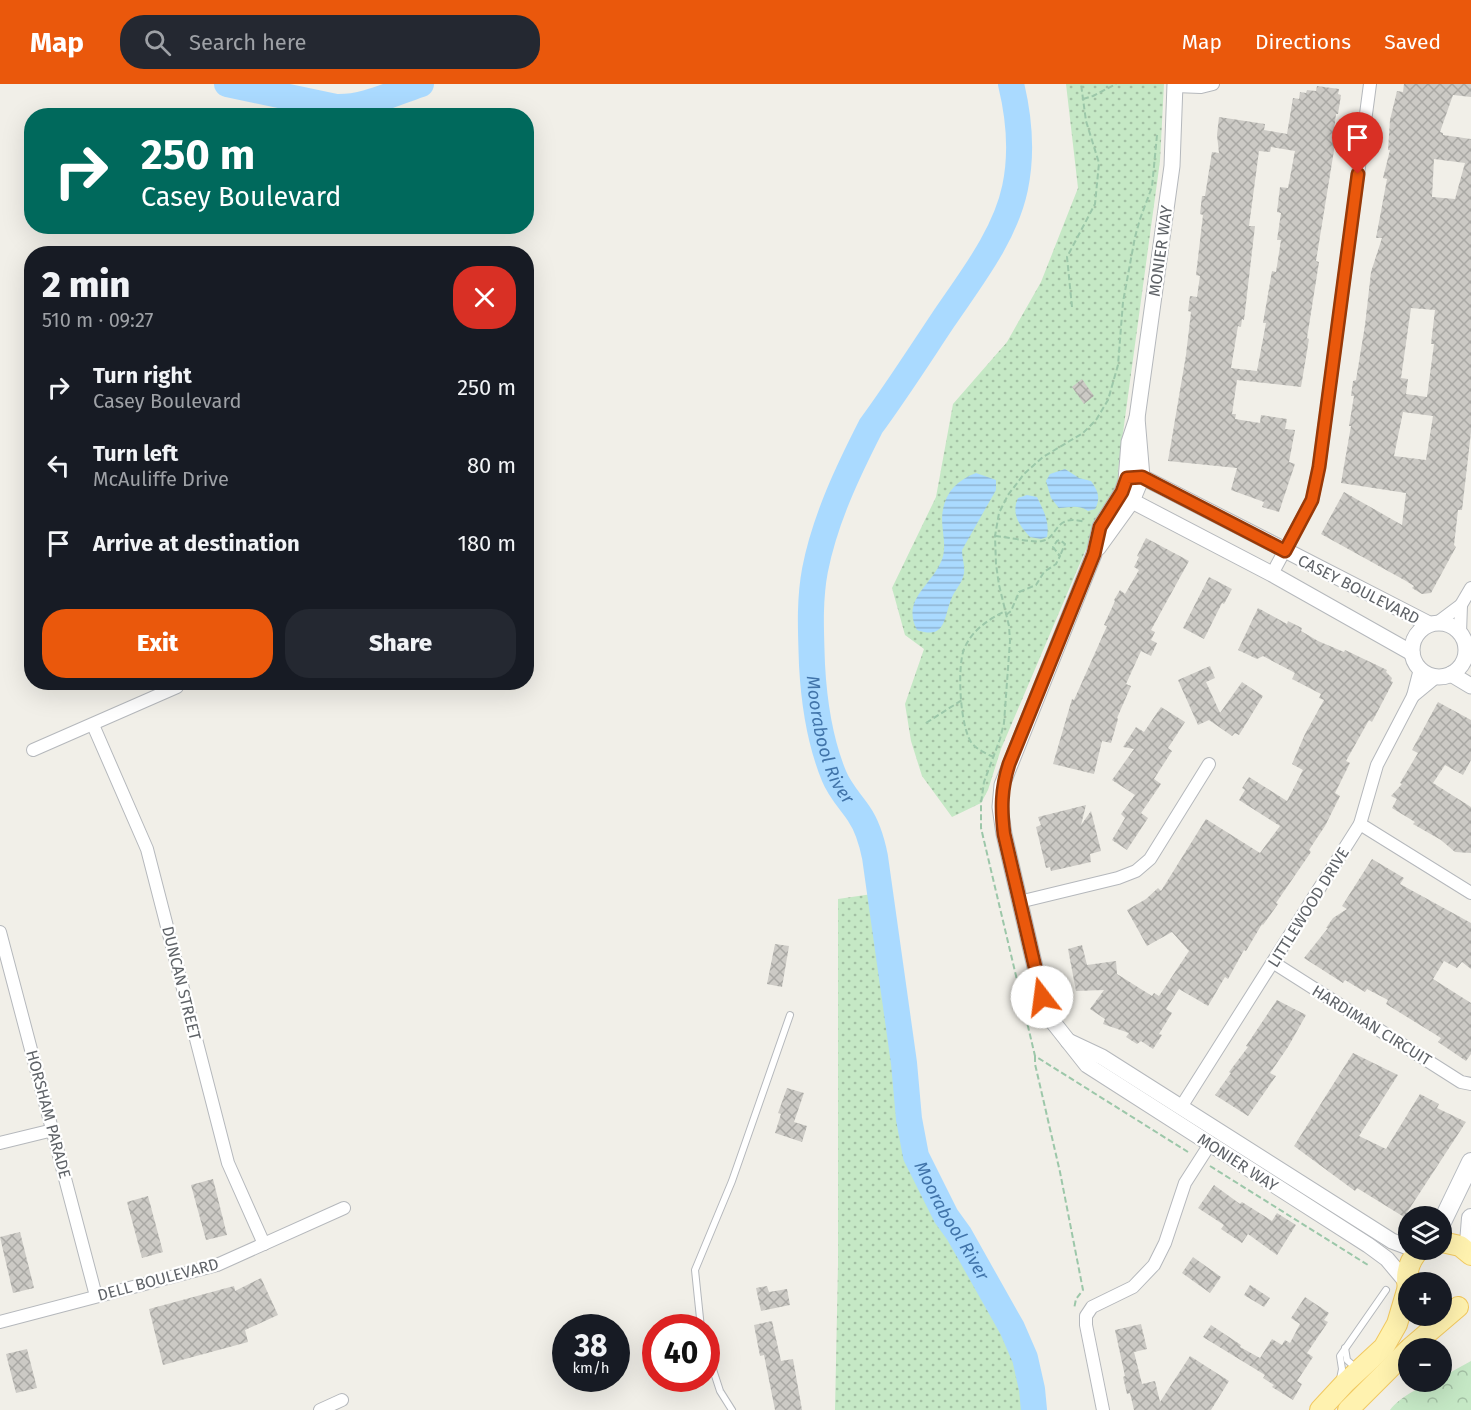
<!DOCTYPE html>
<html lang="en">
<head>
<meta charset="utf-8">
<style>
	:root { --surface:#171b24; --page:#242831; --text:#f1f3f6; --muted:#9ea1a6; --accent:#ea580c }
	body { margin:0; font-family:"Fira Sans",sans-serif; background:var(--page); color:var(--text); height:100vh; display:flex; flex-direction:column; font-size:22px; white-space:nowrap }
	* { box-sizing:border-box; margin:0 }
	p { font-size:20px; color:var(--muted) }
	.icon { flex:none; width:33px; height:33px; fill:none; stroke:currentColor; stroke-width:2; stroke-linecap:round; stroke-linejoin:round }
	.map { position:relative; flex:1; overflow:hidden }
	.details { position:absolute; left:24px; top:162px; width:510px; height:444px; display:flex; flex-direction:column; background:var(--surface); border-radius:24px; box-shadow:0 6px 24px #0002 }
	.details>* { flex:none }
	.guide { position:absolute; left:24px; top:24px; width:510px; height:126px; border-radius:24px; box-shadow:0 6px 24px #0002; background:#00695c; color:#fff; overflow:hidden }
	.tools { position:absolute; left:1398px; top:1122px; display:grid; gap:12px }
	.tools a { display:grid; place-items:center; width:54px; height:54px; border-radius:50%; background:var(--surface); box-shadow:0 6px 24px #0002; font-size:30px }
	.speed { position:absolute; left:552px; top:1230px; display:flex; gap:12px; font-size:30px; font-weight:700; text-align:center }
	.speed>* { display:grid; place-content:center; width:78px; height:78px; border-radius:50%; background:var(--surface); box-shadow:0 6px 24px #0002; line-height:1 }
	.speed small { font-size:15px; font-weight:400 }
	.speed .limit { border:9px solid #d22; background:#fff; color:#111 }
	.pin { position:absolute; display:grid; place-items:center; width:51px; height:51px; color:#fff; margin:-62px -26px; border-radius:50% 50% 50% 0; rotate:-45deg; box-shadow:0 0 6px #0007 }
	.pin .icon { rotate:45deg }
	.me { position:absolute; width:66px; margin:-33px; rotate:345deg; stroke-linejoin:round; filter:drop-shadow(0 0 4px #0008) }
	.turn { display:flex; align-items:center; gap:21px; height:126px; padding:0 18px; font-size:27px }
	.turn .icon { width:78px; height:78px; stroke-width:2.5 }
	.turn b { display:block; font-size:42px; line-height:51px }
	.round { display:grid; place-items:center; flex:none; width:63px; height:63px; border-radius:24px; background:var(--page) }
	.summary { display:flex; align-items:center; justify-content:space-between; height:102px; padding:0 18px }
	h1 { font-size:36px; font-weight:800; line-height:45px }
	.primary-button { display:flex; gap:12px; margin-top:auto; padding:12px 18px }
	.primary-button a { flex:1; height:69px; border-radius:24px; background:var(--accent); color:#fff; font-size:24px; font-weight:800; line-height:69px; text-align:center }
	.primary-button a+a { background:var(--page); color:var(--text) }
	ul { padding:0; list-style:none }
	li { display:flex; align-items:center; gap:18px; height:78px; padding:0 18px }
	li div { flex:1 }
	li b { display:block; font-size:22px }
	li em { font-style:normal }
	header { display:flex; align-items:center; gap:36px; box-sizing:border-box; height:84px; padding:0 30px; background:var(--accent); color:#fff }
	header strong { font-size:28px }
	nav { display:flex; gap:33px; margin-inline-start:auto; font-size:21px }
	.search { width:420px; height:54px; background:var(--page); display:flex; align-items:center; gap:15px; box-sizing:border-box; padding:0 21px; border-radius:24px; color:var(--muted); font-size:22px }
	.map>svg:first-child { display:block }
	.grass { fill:url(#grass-dots) }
	.forest { fill:url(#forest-crowns) }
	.water { fill:url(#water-rules) }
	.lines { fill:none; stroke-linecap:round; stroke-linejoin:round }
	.river { stroke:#aadaff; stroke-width:26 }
	.building { fill:url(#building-cross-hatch); fill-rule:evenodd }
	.service-casing { stroke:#b5b8bc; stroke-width:8 }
	.minor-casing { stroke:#b5b8bc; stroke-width:14 }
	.tertiary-casing { stroke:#b5b8bc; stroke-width:17 }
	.secondary-casing { stroke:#b6babf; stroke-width:20 }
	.primary-casing { stroke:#f2c960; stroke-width:22 }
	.path { stroke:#9cc7a9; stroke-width:2; stroke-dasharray:6 3; stroke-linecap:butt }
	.service { stroke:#fff; stroke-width:6 }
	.minor { stroke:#fff; stroke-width:12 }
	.tertiary { stroke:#fff; stroke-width:15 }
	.secondary { stroke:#fff; stroke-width:18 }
	.primary { stroke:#fff2af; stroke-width:20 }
	.route-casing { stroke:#983908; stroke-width:15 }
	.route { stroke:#ea580c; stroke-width:10 }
	.labels { text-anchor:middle; stroke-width:4.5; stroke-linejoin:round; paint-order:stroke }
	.street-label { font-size:16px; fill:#5f6368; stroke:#fff }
	.water-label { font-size:18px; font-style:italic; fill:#4174aa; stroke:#fff }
</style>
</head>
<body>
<header>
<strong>Map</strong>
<div class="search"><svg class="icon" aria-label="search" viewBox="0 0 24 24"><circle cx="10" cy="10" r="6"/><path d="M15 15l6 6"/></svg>Search here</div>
<nav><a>Map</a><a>Directions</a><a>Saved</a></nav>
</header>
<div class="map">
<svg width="1471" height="1326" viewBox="0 0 1471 1326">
	<defs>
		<pattern id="grass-dots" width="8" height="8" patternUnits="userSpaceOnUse" patternTransform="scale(1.5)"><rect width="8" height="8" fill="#c5e8c5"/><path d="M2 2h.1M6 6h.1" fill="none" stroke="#a3c0a4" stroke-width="1.8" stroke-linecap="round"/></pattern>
		<pattern id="forest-crowns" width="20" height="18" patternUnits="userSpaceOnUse" patternTransform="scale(1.5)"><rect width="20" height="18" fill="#c5e8c5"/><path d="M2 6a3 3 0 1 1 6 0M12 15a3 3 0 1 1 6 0" fill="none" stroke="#a3c0a4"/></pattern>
		<pattern id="water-rules" width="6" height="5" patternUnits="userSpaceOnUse" patternTransform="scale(1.5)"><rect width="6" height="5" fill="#aadaff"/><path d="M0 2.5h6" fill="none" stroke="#8eb4d2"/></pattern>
		<pattern id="building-cross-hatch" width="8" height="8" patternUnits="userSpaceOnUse" patternTransform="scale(1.5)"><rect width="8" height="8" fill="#cccac5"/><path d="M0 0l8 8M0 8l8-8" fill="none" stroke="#a9a8a4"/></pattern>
	</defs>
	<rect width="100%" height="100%" fill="#f1efe8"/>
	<g class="grass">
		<path d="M1066,0H1164L1160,77L1119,378L1117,407L1101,430L1001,665L988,706L981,719L952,733L922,692L911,657L905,620L924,565L905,551L892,504L936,413L953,320L1007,258L1041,198L1078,104Z"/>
		<path d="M879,809L904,979L909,1035L916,1072L932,1107L990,1182L1026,1326H835L838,1181V815Z"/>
	</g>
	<path class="forest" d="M1471,1277V1326H1390C1400,1313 1425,1298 1442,1298V1293Z"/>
	<g class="water">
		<path d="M1065,385L1079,394L1091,397C1098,407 1101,414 1095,425L1088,427C1078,420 1070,424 1059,424L1051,414L1046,397L1050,390Z"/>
		<path d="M976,389L996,396V406L962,466C962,474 965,482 964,489C963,497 957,504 953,511C943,531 948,557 917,546C902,517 928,504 940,480C948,465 942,450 942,434C943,411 955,397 976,389Z"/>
		<path d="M1027,411L1037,413C1043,426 1050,437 1047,453L1041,455L1030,453C1019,441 1011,430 1018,414Z"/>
	</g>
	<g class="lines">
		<g class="river">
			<path d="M227,0L336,23C365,24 393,9 421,0"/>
			<path id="s1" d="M1011,0C1019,33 1022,71 1015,104C1005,152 970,196 943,236C919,272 896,308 871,342C848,387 825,435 815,486C809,518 811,549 812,581C814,618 820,658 834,692C840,707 851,718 859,730C868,743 872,758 875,773L904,979L909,1035L916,1072L946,1132L959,1150L1012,1244L1025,1274L1032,1305L1034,1326"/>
		</g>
	</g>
	<g class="building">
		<path d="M1404,0H1471V13L1453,11L1440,48L1443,49V51L1471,55V348L1462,426H1458L1454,461L1456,463L1431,509L1422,510L1412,504L1414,502L1406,497L1321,450L1344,408L1402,441L1406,409L1341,399L1351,342H1349L1354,312H1351L1353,297L1356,296L1365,241L1371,188L1382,154H1376L1387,95L1383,94L1390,66H1388L1390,36L1397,7L1403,8ZM1434,75L1465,79L1455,115L1432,113ZM1411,224L1435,226L1431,260H1434L1427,313L1406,310L1408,295L1401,294ZM1403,328L1433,332L1426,376L1394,372Z"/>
		<path d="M1317,2L1339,5L1338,10L1341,11L1338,30H1336L1333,54H1336L1316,177L1319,178L1307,254L1309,255L1301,303L1237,296L1232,330H1236L1235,335L1260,339L1261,331L1287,335L1285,345L1295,346L1289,378L1295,380L1279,428L1262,423L1264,418L1231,406L1237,384L1168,377L1186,271L1191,228L1188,227L1190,212L1197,213L1200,192L1196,191L1203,131L1200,130L1202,112H1205L1212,68L1219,69L1217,51L1219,33L1265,40L1264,46L1287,50L1293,14L1299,15L1300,8L1306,9L1307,6L1316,7ZM1271,63L1295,67L1288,104L1280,103L1277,128L1281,129L1277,156H1281L1276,188L1272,187L1263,239H1266L1257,287L1231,284L1238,242L1241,243L1242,235L1244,236L1255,142H1249L1259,67L1270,68Z"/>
		<path d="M1082,295L1094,312L1084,320L1072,303Z"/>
		<path d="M1146,454L1189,477L1151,546L1155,548L1151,556L1157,559L1151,572L1141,567L1126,600L1131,602L1117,634L1118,635L1111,659L1102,657L1094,690L1053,680L1072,615L1074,616L1107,542L1104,541L1115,517L1114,516L1120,506L1125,510L1139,486L1134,483L1139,473L1137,472Z"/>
		<path d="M1209,493L1232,505L1224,520L1222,519L1204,555L1183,544Z"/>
		<path d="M1258,524L1287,540L1288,537L1302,544L1301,547L1318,557L1344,568L1345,566L1387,586L1386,588L1392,594L1391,597L1393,598L1372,638L1369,636L1346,677L1350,679L1335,709L1340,712L1325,742L1309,766L1311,768L1276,819L1278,820L1263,841L1262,840L1246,867L1244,866L1228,895L1225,893L1208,922L1179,905L1166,925L1172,929L1159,950L1162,951L1153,965L1141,957L1137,960L1126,953L1129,949L1103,940L1105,935L1090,925L1104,906L1076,907L1068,865L1082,861L1087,881L1116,877L1117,890L1152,912L1154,909L1159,912L1189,867L1172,848L1147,862L1127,826L1146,815L1158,804L1161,807L1206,735L1260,769L1280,742L1239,716L1245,706L1242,704L1249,693L1287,717L1303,686L1292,680L1305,650L1324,616L1319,614L1321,610L1292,595L1295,589L1263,572L1257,575L1238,566Z"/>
		<path d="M1210,582L1215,594L1206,598L1220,629L1242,598L1263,612L1239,651L1235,649L1232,652L1209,636L1198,641L1178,596Z"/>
		<path d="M1438,618L1471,636V676L1463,691L1445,681L1433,699L1471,723V769L1455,768L1441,756L1413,740L1415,738L1392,724L1397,715L1391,712L1402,700L1400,699L1418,669L1412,666Z"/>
		<path d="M1161,623L1185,638L1168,664L1172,667L1154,695L1161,700L1141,729L1148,734L1127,766L1112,756L1125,734L1121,730L1135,711L1112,696L1134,665L1123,663L1136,643L1144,648Z"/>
		<path d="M1086,721L1081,741L1091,727L1101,767L1090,770L1091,778L1051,787L1050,783L1046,784L1039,755L1036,743L1041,741L1038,733Z"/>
		<path d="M1372,775L1404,794L1400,800L1471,839V885L1462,878L1457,884L1444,877L1433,895L1471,919V970L1466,977L1438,958L1441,954L1386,920L1388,916L1367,905L1365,908L1345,896L1343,899L1304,874L1328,844H1326L1333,834L1347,825L1342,822Z"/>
		<path d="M775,860L789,862L782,903L767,900Z"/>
		<path d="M1277,916L1306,931L1288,963L1270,989L1276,992L1248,1032L1215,1011L1231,989L1229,988L1248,963L1246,962Z"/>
		<path d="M1353,969L1398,991L1359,1052L1386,1065L1420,1010L1439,1020L1437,1024L1466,1038L1404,1133L1357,1104L1355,1107L1294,1062Z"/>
		<path d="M787,1004L804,1009L794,1038L807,1042L802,1058L775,1049L781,1030L778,1029Z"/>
		<path d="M213,1095L227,1151L206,1156L191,1101Z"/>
		<path d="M1214,1101L1240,1120L1242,1118L1272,1137L1277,1129L1296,1141L1277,1171L1248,1150L1242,1159L1221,1145L1224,1141L1198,1124Z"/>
		<path d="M148,1112L163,1168L142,1174L127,1118Z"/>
		<path d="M20,1148L34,1204L13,1209L0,1153Z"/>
		<path d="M1193,1173L1221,1193L1210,1209L1182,1189Z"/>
		<path d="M261,1194L278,1231L245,1246L248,1258L163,1281L149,1225L234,1202L235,1207Z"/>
		<path d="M1250,1201L1270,1214L1264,1223L1244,1211Z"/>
		<path d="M767,1202L769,1208L787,1205L790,1221L761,1227L756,1204Z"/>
		<path d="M1305,1213L1329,1229L1324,1236L1328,1238L1307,1269L1313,1273L1297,1297L1302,1300L1293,1316L1272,1303L1274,1301L1263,1294L1265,1291L1203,1253L1211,1241L1241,1261L1240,1263L1260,1274L1272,1255L1282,1261L1285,1256L1290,1259L1300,1240L1291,1234Z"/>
		<path d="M772,1237L781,1277L793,1275L802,1326H775L764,1271L760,1272L754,1241Z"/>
		<path d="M1141,1240L1147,1265L1134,1268L1142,1300L1155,1297L1160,1318L1190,1272L1229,1297L1211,1326H1134L1130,1309L1127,1310L1123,1293L1125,1292L1115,1246Z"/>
		<path d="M27,1265L37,1304L16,1309L6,1270Z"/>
	</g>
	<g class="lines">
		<defs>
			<g id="service">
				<path d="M701,1244L695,1186L732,1097L790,931"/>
				<path d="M706,1264L720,1307L732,1326"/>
				<path d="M1345,1264L1347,1276L1357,1285"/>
				<path d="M1340,1295L1342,1285L1340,1272L1386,1206"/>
			</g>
			<g id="minor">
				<path d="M1175,2L1201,3L1213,0"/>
				<path d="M1272,490L1312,416L1319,383L1370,0"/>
				<path d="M1437,539L1461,521L1471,504"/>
				<path d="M1460,549L1461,521"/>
				<path d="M1413,612L1436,593"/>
				<path d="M93,641L147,765L228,1079L264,1160"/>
				<path d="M33,666L177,603"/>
				<path d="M1360,740L1471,809"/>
				<path d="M1019,818L1118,794L1136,787L1150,775L1209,680"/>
				<path d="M0,848L96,1212"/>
				<path d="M1274,879L1461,998L1471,1000"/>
				<path d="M1181,1023L1360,740L1377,681L1413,612L1420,585"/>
				<path d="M0,1059L53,1046"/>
				<path d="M0,1238L217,1181L344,1124"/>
				<path d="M320,1326L342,1316"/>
				<path d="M1103,1326L1086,1241V1232L1092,1223L1133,1203L1154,1181L1165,1159L1185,1099L1210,1060"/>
			</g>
			<g id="tertiary">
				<path d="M1137,334L1129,358L1126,397L1122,408L1100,443L1094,470L1002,701L1000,723L1004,750L1042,913L1053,938L1087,981L1368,1161L1387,1175L1408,1200"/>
				<path d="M1133,393H1142L1164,404L1429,540"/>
				<path d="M1124,410L1132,417L1272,490L1412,569"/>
				<path d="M1098,464L1132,417L1142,393L1137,334L1172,82L1175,0"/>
				<circle cx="1439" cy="566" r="27"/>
				<path d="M1451,590L1471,602"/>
				<path d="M1068,957L1102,973L1392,1157L1408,1163"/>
			</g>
			<g id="secondary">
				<path d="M1471,1134L1469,1159L1471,1167"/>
				<path d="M1442,1138L1471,1078"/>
			</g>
			<g id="primary">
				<path d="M1442,1158L1460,1162L1471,1171"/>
				<path d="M1408,1204C1405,1189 1409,1177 1419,1166"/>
				<path d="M1410,1264L1458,1223"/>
				<path d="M1320,1326L1345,1299L1384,1263L1397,1240L1408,1203"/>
				<path d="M1348,1326L1408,1266"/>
			</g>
		</defs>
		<use href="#service" class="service-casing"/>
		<use href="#minor" class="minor-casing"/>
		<use href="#tertiary" class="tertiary-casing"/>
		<use href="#secondary" class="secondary-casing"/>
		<use href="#primary" class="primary-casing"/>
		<g class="path">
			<path d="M1083,15L1093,12L1116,0"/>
			<path d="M1157,51L1152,103L1140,135L1135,153L1123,218L1118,281L1108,316L1096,336L1083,349L1043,373L1024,390L1008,411L999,429L995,452L996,480L999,501L1009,542L1010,557L1004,639L1000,655L984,698L981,719V744L1035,972L1188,1068"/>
			<path d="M1072,223L1067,173L1095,120L1099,79L1086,37L1081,0"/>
			<path d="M995,452C1007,453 1034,459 1042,457C1059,454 1053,429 1085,438"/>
			<path d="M1006,531L1011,527L1019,508L1036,501L1044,488L1056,480L1060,472L1053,463L1057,457L1060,456L1065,460L1060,472"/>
			<path d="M926,639L962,616"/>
			<path d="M994,673C986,670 976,665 971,658C960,641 957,584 964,565C972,546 988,536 1005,527"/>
			<path d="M1035,972V980L1060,1088L1083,1206L1076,1215L1074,1225"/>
			<path d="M1210,1082L1368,1181"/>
		</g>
		<use href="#service" class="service"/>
		<use href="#minor" class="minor"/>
		<use href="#tertiary" class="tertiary"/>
		<use href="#secondary" class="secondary"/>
		<use href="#primary" class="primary"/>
	</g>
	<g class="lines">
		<defs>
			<path id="route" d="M1042,913L1004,750C1001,725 1001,705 1009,680L1094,470L1100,443L1122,408L1127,394L1142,393L1285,467L1312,416L1319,383L1358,90"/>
		</defs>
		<use href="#route" class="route-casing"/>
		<use href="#route" class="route"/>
	</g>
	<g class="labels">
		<g class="street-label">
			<text transform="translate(1160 167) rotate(-82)" y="6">MONIER WAY</text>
			<text transform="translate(1359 505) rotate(27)" y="6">CASEY BOULEVARD</text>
			<text transform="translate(1308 823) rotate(-58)" y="6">LITTLEWOOD DRIVE</text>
			<text transform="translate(182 899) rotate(76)" y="6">DUNCAN STREET</text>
			<text transform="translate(1372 941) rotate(32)" y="6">HARDIMAN CIRCUIT</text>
			<text transform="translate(49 1030) rotate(75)" y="6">HORSHAM PARADE</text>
			<text transform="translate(1238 1078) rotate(33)" y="6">MONIER WAY</text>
			<text transform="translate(158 1195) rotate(-15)" y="6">DELL BOULEVARD</text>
		</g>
		<g class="water-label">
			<text dy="6" stroke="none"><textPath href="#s1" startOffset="712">Moorabool River</textPath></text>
			<text dy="6" stroke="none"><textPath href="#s1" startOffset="1216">Moorabool River</textPath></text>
		</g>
	</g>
</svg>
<div class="tools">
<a><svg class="icon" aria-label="layers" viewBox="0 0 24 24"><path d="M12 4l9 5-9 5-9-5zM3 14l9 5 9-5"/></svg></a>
<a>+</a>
<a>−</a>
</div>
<div class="speed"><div>38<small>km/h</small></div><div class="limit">40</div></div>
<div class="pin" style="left:1358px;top:90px;background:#d93025"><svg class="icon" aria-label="arrive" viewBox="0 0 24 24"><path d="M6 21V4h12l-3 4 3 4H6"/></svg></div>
<svg class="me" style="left:1042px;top:913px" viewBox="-20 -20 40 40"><circle r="19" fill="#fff"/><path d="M0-13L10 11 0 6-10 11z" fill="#ea580c"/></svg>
<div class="guide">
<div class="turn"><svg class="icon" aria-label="right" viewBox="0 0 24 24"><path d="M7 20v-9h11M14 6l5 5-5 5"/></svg><div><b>250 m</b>Casey Boulevard</div></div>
</div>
<section class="details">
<div class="summary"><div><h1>2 min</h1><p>510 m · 09:27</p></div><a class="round" style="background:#d93025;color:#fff"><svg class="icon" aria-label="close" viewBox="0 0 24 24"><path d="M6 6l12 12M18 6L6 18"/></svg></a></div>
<ul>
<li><svg class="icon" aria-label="right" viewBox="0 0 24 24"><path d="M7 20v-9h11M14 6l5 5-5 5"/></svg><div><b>Turn right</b><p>Casey Boulevard</p></div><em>250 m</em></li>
<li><svg class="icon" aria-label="left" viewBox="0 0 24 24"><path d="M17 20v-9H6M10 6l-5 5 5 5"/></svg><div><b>Turn left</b><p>McAuliffe Drive</p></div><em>80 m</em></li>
<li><svg class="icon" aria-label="arrive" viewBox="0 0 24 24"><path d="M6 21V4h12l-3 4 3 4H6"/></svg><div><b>Arrive at destination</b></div><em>180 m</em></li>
</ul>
<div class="primary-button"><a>Exit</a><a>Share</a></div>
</section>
</div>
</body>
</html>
